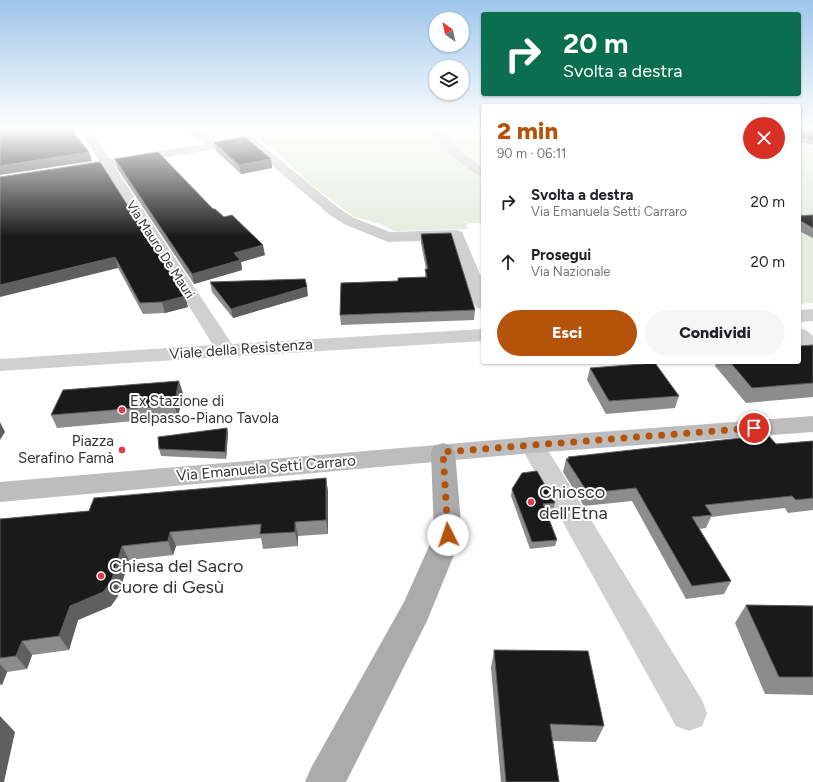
<!DOCTYPE html>
<html lang="it">
<head>
<meta charset="utf-8">
<style>
	:root { --surface:#fff; --page:#f6f6f6; --text:#202124; --muted:#757577; --accent:#b45309 }
	body { margin:0; font-family:Figtree,sans-serif; background:var(--page); color:var(--text); height:100vh; display:flex; flex-direction:column; font-size:15px; white-space:nowrap }
	* { box-sizing:border-box; margin:0 }
	p { font-size:13px; color:var(--muted) }
	.icon { flex:none; width:22px; height:22px; fill:none; stroke:currentColor; stroke-width:2; stroke-linecap:round; stroke-linejoin:round }
	.map { position:relative; flex:1; overflow:hidden }
	.sheet { position:absolute; left:481px; top:104px; width:320px; height:260px; display:flex; flex-direction:column; background:var(--surface); border-radius:4px; box-shadow:0 1px 3px #0004 }
	.sheet>* { flex:none }
	.guide { position:absolute; left:481px; top:12px; width:320px; height:84px; border-radius:4px; box-shadow:0 1px 3px #0004; background:#0b6e4f; color:#fff; overflow:hidden }
	.needle { width:26px; rotate:327deg }
	.controls { position:absolute; left:429px; top:12px; display:grid; gap:8px }
	.controls a { display:grid; place-items:center; width:40px; height:40px; border-radius:50%; background:var(--surface); box-shadow:0 1px 3px #0004; font-size:20px }
	.pin { position:absolute; display:grid; place-items:center; width:34px; height:34px; color:#fff; margin:-17px; border:2px solid #fff; border-radius:50%; box-shadow:0 1px 4px #0007 }
	.me { position:absolute; width:44px; margin:-22px; rotate:356deg; stroke-linejoin:round; filter:drop-shadow(0 0 3px #0008) }
	.turn { display:flex; align-items:center; gap:14px; height:84px; padding:0 16px; font-size:18px }
	.turn .icon { width:52px; height:52px; stroke-width:2.5 }
	.turn b { display:block; font-size:28px; line-height:34px }
	.round { display:grid; place-items:center; flex:none; width:42px; height:42px; border-radius:21px; background:var(--page) }
	.summary { display:flex; align-items:center; justify-content:space-between; height:68px; padding:0 16px }
	h1 { font-size:24px; font-weight:800; line-height:30px; color:var(--accent) }
	.cta { display:flex; gap:8px; margin-top:auto; padding:8px 16px }
	.cta a { flex:1; height:46px; border-radius:24px; background:var(--accent); color:#fff; font-size:16px; font-weight:800; line-height:46px; text-align:center }
	.cta a+a { background:var(--page); color:var(--text) }
	ul { padding:0; list-style:none }
	li { display:flex; align-items:center; gap:12px; height:60px; padding:0 16px }
	li div { flex:1 }
	li b { display:block; font-size:15px }
	li em { font-style:normal }
	.map>svg:first-child { display:block }
	.green { fill:#e6ecdf }
	.lines { fill:none; stroke-linecap:round; stroke-linejoin:round }
	.street { fill:#d0d0d0; fill-rule:evenodd }
	.secondary { fill:#bdbdbd; fill-rule:evenodd }
	.primary { fill:#ababab; fill-rule:evenodd }
	.wall { fill:#8c8c8c }
	.shaded-wall { fill:#5f5f5f }
	.building { fill:#1a1a1a; stroke:#5f5f5f }
	.route { stroke:#b45309; stroke-width:7; stroke-dasharray:0 12.6 }
	.poi-dot { fill:#e63946; stroke:#fff; stroke-width:1.5 }
	.labels { text-anchor:middle; stroke-width:4; stroke-linejoin:round; paint-order:stroke }
	.far-street-label { font-size:13px; fill:#333; stroke:#fff }
	.street-label { font-size:15px; fill:#333; stroke:#fff }
	.poi-label { font-size:15px; fill:#333; stroke:#fff; text-anchor:start }
	.near-poi-label { font-size:18px; fill:#333; stroke:#fff; text-anchor:start }
</style>
</head>
<body>
<div class="map">
<svg width="813" height="782" viewBox="0 0 813 782">
	<rect width="100%" height="100%" fill="#fff"/>
	<g class="green">
		<path d="M198,127H423L427,129L456,159L483,178V223H467L468,229L394,231L380,224L355,217L311,185L279,154L257,138L241,135L215,137L205,134Z"/>
		<path d="M437,127H483V166L468,158Z"/>
		<path d="M799,145L813,148V224L799,225Z"/>
		<path d="M799,231L813,238V303L801,304L799,302Z"/>
	</g>
	<g class="lines">
		<g class="street">
			<path d="M78,127H89L110,159L204,144L184,127H196L215,142L249,137L253,138L340,209L354,218L390,232L457,230L462,232L483,281V309L477,308L474,304L451,240L388,242L344,224L330,215L247,144L114,166L232,344L483,329V341L0,371V359L213,345L103,168L72,173L68,172L66,169L68,166L72,165L99,161Z"/>
			<path d="M425,127H437L465,155L483,167V177C468,173 435,140 425,127Z"/>
			<path d="M813,309V321L799,322V310Z"/>
			<path d="M799,328L806,330L813,336V352L806,350L799,344Z"/>
			<path d="M532,437L541,439L702,700L707,713L702,726L689,731L676,726L520,445L523,439Z"/>
		</g>
		<path class="secondary" d="M813,416V432L532,453L0,502V482L532,437Z"/>
		<path class="primary" d="M443,443L452,446L455,452L462,535L427,621L346,782H305L311,768L404,602L434,535L431,452L434,446Z"/>
	</g>
	<g class="wall">
		<path d="M799,127H813V145L799,142Z"/>
		<path d="M214,142L271,159L272,168L241,174L216,151Z"/>
		<path d="M115,159L213,209L265,255L241,262L242,270L194,284L117,168Z"/>
		<path d="M0,177L188,307L165,313L143,314L118,268Z"/>
		<path d="M813,215V238L799,231V216Z"/>
		<path d="M421,234L475,310L474,320L341,325L340,315L425,277L426,269L421,243Z"/>
		<path d="M210,282L308,296L233,318L212,292Z"/>
		<path d="M813,345V397L746,403L715,366L717,362H799Z"/>
		<path d="M590,368L679,396L675,408L606,414L587,380Z"/>
		<path d="M183,393L178,417L57,428L51,415Z"/>
		<path d="M227,428L228,434L226,459L161,456L159,449Z"/>
		<path d="M813,441V510L788,513L785,508L711,517L706,528L699,529L731,581L724,594L686,599L632,501L584,506L563,472L566,459H567L568,457L776,444Z"/>
		<path d="M326,478L328,492V534L298,536V546L263,549L261,538L176,546L173,555L129,560L118,596L111,606L78,620L69,650L32,655L27,669L7,672L2,685H0V519L89,511Z"/>
		<path d="M512,489L555,503L554,509L546,510L557,540L555,546L530,549L511,496Z"/>
		<path d="M746,605L813,606V695L765,694L735,623Z"/>
		<path d="M494,650L604,726L596,742L553,741L559,782H501L491,668Z"/>
	</g>
	<g class="shaded-wall">
		<path d="M89,152L92,161L0,175V166Z"/>
		<path d="M271,159L272,168L241,174L239,165Z"/>
		<path d="M263,245L265,255L241,262L242,270L194,284L192,274L234,253Z"/>
		<path d="M115,257L118,268L0,297V285Z"/>
		<path d="M307,287L308,296L233,318L231,309Z"/>
		<path d="M185,296L188,307L165,313L162,302Z"/>
		<path d="M179,381L183,393L178,417L174,405Z"/>
		<path d="M0,422L5,432L0,440Z"/>
		<path d="M227,428L228,434L226,459L225,452Z"/>
		<path d="M326,478L328,492V534L326,520Z"/>
		<path d="M295,522L298,536V546L295,532Z"/>
		<path d="M170,532L176,546L173,555L168,541Z"/>
		<path d="M122,546L129,560L118,596L111,606L78,620L69,650L59,636L70,606Z"/>
		<path d="M22,641L32,655L27,669L16,656Z"/>
		<path d="M0,664L7,672L2,685L0,682Z"/>
		<path d="M0,716L15,732L4,782H0Z"/>
	</g>
	<g class="building">
		<path d="M0,127H69L89,152L0,166Z"/>
		<path d="M799,127H813V140L799,137Z"/>
		<path d="M245,137L271,159L239,165L214,142Z"/>
		<path d="M158,152L213,209H215L224,217L232,215L263,245L234,253L240,260L192,274L115,159Z"/>
		<path d="M100,162L185,296L162,302L140,303L115,257L0,285V177Z"/>
		<path d="M813,215V228L799,220V216Z"/>
		<path d="M451,233L475,310L340,315L341,283L398,281V278L427,277L425,269H428L421,234Z"/>
		<path d="M305,279L307,287L231,309L210,282Z"/>
		<path d="M813,345V383L752,388L730,362H799V346Z"/>
		<path d="M655,363L679,396L609,401L590,368Z"/>
		<path d="M179,381L174,405L51,415L63,390Z"/>
		<path d="M227,428L225,452L159,449L158,437Z"/>
		<path d="M768,435L776,444L813,441V498L796,500L792,496L705,505L712,515L692,517L731,581L692,586L636,488L588,493L566,459H569L568,457Z"/>
		<path d="M537,471L555,503L543,504L557,540L532,542L512,489L522,473Z"/>
		<path d="M326,478V520L295,522V532L260,534L261,524L170,532L168,541L122,546L111,582L103,592L70,606L59,636L22,641L16,656L0,658V519L89,511L94,498Z"/>
		<path d="M746,605L813,606V677H779Z"/>
		<path d="M494,650L588,651L604,726L550,724L559,782H506Z"/>
	</g>
	<linearGradient id="sky" x2="0" y2="1"><stop stop-color="#9ec6ea"/><stop offset="0.54" stop-color="#fff"/><stop offset="1" stop-color="#fff" stop-opacity="0"/></linearGradient>
	<rect width="813" height="237" fill="url(#sky)"/>
	<g class="lines">
		<path class="route" d="M448,535L443,452L754,428"/>
	</g>
	<g class="poi-dot">
		<circle cx="122" cy="410" r="4"/>
		<circle cx="122" cy="450" r="4"/>
		<circle cx="531" cy="502" r="4"/>
		<circle cx="101" cy="576" r="4"/>
	</g>
	<g class="labels">
		<g class="far-street-label">
			<text transform="translate(161 249) rotate(57)" y="5">Via Mauro De Mauri</text>
		</g>
		<g class="street-label">
			<text transform="translate(241 349) rotate(-4)" y="5">Viale della Resistenza</text>
			<text transform="translate(266 468) rotate(-5)" y="5">Via Emanuela Setti Carraro</text>
		</g>
		<g class="poi-label">
			<text x="130" y="406">Ex Stazione di<tspan x="130" dy="17">Belpasso-Piano Tavola</tspan></text>
			<text x="114" y="446" text-anchor="end">Piazza<tspan x="114" dy="17">Serafino Famà</tspan></text>
		</g>
		<g class="near-poi-label">
			<text x="539" y="498">Chiosco<tspan x="539" dy="21">dell'Etna</tspan></text>
			<text x="109" y="572">Chiesa del Sacro<tspan x="109" dy="21">Cuore di Gesù</tspan></text>
		</g>
	</g>
</svg>
<div class="controls">
<a><svg class="needle" viewBox="-14 -14 28 28"><path d="M0-13l5 13h-10z" fill="#e53935"/><path d="M0 13l5-13h-10z" fill="#757577"/></svg></a>
<a><svg class="icon" aria-label="layers" viewBox="0 0 24 24"><path d="M12 4l9 5-9 5-9-5zM3 14l9 5 9-5"/></svg></a>
</div>
<div class="pin" style="left:754px;top:428px;background:#d93025"><svg class="icon" aria-label="arrive" viewBox="0 0 24 24"><path d="M6 21V4h12l-3 4 3 4H6"/></svg></div>
<svg class="me" style="left:448px;top:535px" viewBox="-20 -20 40 40"><circle r="19" fill="#fff"/><path d="M0-13L10 11 0 6-10 11z" fill="#b45309"/></svg>
<div class="guide">
<div class="turn"><svg class="icon" aria-label="right" viewBox="0 0 24 24"><path d="M7 20v-9h11M14 6l5 5-5 5"/></svg><div><b>20 m</b>Svolta a destra</div></div>
</div>
<section class="sheet">
<div class="summary"><div><h1>2 min</h1><p>90 m · 06:11</p></div><a class="round" style="background:#d93025;color:#fff"><svg class="icon" aria-label="close" viewBox="0 0 24 24"><path d="M6 6l12 12M18 6L6 18"/></svg></a></div>
<ul>
<li><svg class="icon" aria-label="right" viewBox="0 0 24 24"><path d="M7 20v-9h11M14 6l5 5-5 5"/></svg><div><b>Svolta a destra</b><p>Via Emanuela Setti Carraro</p></div><em>20 m</em></li>
<li><svg class="icon" aria-label="ahead" viewBox="0 0 24 24"><path d="M12 20V5M6 11l6-6 6 6"/></svg><div><b>Prosegui</b><p>Via Nazionale</p></div><em>20 m</em></li>
</ul>
<div class="cta"><a>Esci</a><a>Condividi</a></div>
</section>
</div>
</body>
</html>
